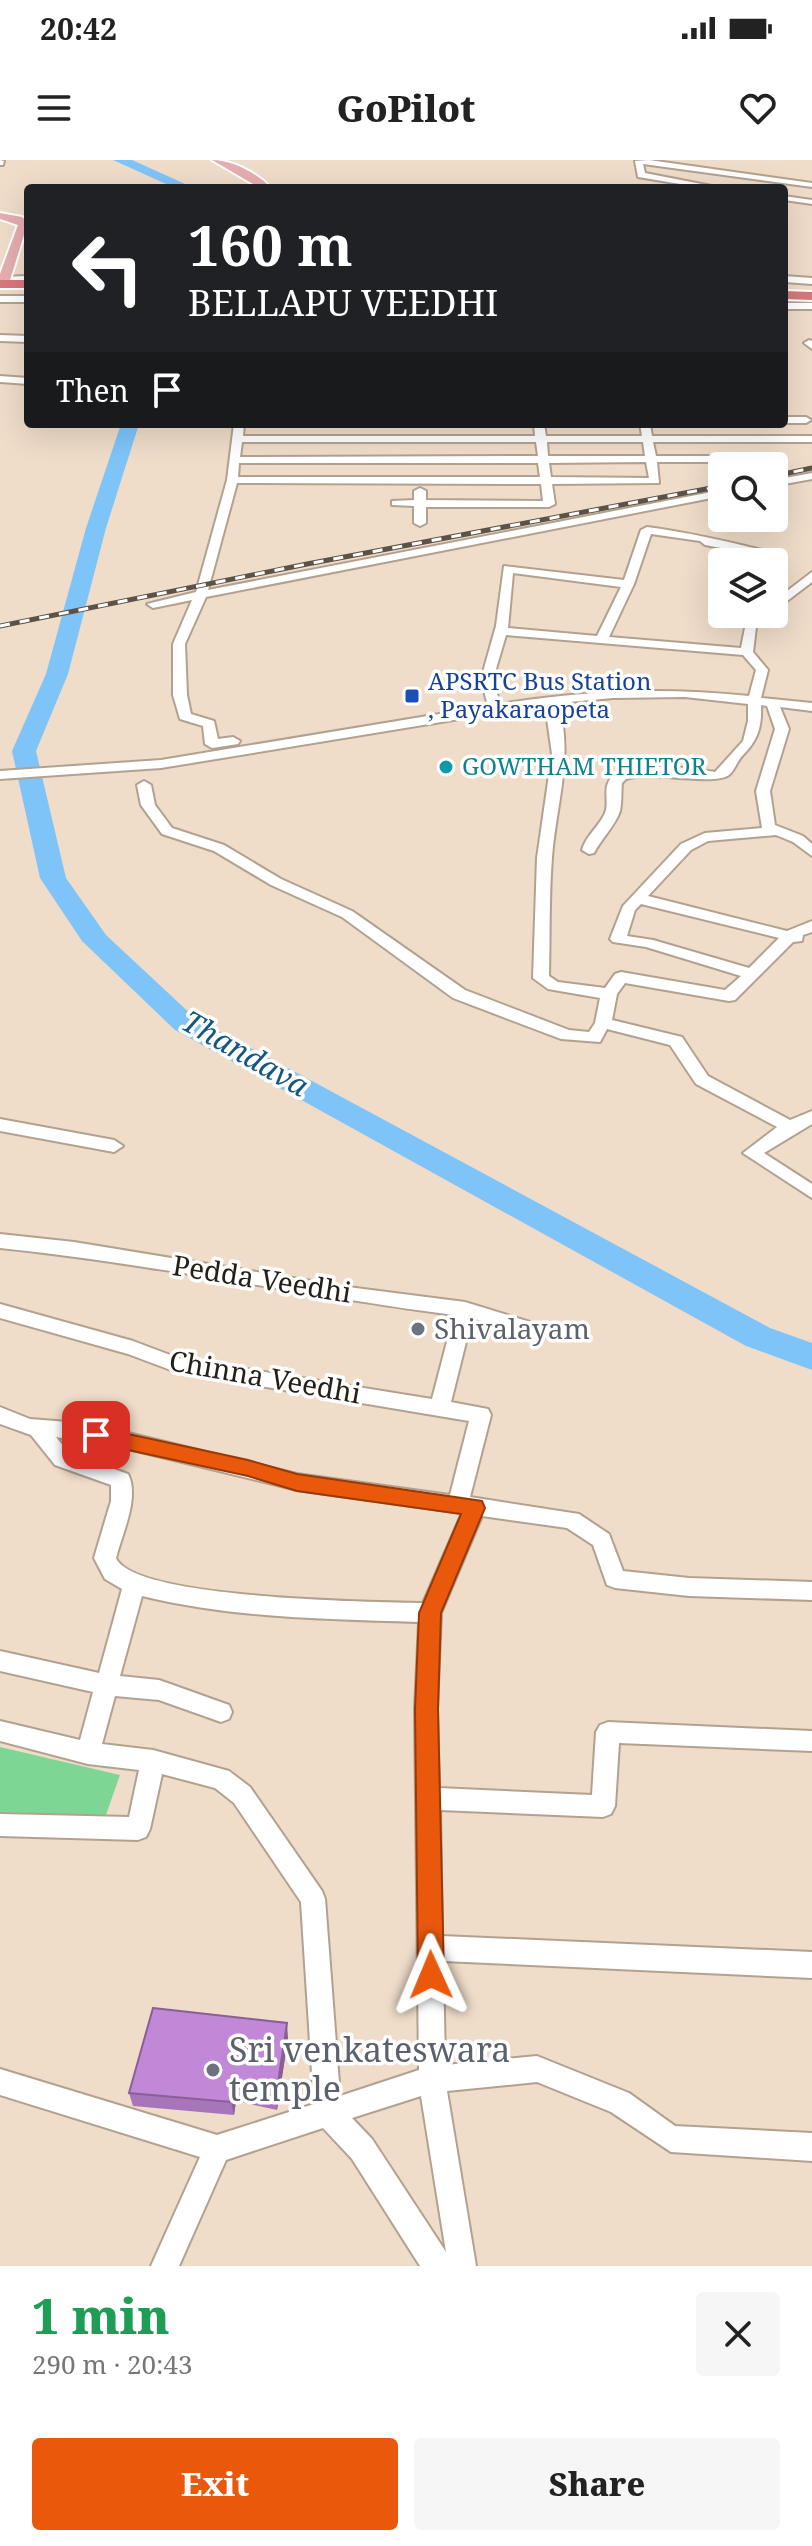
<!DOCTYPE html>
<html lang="en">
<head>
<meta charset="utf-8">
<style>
	:root { --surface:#fff; --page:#f6f6f6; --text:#222; --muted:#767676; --accent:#ea580c }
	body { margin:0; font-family:"Noto Serif",serif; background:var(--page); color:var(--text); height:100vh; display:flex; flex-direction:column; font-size:30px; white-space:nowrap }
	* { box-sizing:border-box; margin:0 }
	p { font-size:26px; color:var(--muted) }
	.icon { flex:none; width:44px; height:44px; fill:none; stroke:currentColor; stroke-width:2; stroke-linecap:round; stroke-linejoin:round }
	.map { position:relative; height:2106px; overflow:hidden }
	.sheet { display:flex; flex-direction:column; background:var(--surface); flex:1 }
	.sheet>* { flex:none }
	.top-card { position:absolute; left:24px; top:24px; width:764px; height:244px; border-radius:8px; box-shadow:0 8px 32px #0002; background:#202124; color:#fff; overflow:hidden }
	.tools { position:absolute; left:708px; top:292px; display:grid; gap:16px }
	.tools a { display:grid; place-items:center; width:80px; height:80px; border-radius:8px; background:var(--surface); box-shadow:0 8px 32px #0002; font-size:40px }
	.pin { position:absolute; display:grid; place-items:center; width:68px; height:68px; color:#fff; margin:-34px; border-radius:16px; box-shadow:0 4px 12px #0006 }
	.me { position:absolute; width:88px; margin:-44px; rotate:359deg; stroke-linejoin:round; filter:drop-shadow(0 0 6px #0008) }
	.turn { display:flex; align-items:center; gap:28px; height:168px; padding:0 32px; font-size:36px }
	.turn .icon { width:104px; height:104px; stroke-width:2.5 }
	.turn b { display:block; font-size:56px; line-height:68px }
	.then { display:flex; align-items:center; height:76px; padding:0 32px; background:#0003; gap:16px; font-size:30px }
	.round { display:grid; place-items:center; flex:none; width:84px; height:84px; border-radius:8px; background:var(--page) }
	.overview { display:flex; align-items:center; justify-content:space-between; height:136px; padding:0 32px }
	h1 { font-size:48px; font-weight:800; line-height:60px; color:#1e9e55 }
	.button { display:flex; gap:16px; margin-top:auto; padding:16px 32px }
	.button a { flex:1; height:92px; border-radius:8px; background:var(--accent); color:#fff; font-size:32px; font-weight:800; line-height:92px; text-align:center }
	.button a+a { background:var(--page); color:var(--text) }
	.status { display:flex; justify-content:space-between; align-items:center; height:56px; padding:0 40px; background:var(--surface); direction:ltr }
	.status svg { height:22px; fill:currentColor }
	header { display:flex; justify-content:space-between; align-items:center; height:104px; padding:0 32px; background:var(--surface); font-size:36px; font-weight:800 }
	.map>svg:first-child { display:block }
	.green { fill:#7dd694 }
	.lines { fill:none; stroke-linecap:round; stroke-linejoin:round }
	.river { fill:#7fc4f9; fill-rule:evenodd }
	.minor-casing { stroke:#b3a190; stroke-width:4 }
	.major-casing { stroke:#fff; stroke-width:4 }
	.highway-casing { stroke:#fff; stroke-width:4 }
	.minor { fill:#fff; fill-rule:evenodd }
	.major { fill:#e6aeb0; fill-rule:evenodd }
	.highway { fill:#d6787b; fill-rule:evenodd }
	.rail-casing { stroke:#5c5247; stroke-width:5 }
	.rail { stroke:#fff; stroke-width:3; stroke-dasharray:10; stroke-linecap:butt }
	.wall { fill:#a775ba }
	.shaded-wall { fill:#885f97 }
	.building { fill:#c288d8; stroke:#885f97; stroke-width:2 }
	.route { fill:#ea580c; stroke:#983908; stroke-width:2 }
	.transit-dot { fill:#1a4fb4; stroke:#fff; stroke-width:3 }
	.culture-dot { fill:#0f9aa8; stroke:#fff; stroke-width:3 }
	.worship-dot { fill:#6b7280; stroke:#fff; stroke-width:3 }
	.labels { text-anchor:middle; stroke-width:7; stroke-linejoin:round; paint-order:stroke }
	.far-transit-label { font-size:24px; fill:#164399; stroke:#fff; text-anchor:start }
	.far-culture-label { font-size:24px; fill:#0d838f; stroke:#fff; text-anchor:start }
	.street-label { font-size:28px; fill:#261f18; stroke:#fff }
	.worship-label { font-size:28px; fill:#5b616d; stroke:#fff; text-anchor:start }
	.water-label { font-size:30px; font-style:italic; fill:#145782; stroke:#fff }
	.near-worship-label { font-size:34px; fill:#5b616d; stroke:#fff; text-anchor:start }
</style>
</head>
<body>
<div class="status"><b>20:42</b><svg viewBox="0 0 49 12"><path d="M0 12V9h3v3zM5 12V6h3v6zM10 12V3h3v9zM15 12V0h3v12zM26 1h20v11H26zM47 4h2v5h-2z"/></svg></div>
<header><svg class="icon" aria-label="menu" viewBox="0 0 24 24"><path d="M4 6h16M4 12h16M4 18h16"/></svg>GoPilot<svg class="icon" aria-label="heart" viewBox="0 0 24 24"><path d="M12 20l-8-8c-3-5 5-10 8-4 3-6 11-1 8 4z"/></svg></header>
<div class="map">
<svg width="812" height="2106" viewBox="0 0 812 2106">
	<rect width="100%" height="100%" fill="#efdcc9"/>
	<path class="green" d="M0,1587L120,1615L102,1666L0,1653Z"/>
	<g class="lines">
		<g class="river">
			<path d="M113,0H132L194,28H175Z"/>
			<path d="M121,264H139L106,368L68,514L36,591L66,718L106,775L195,858L770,1168L812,1183V1210L746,1186L175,870L82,781L40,718L12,591L46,514L86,368Z"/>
		</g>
		<defs>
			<g id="minor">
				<path d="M0,0L4,1L3,5H0Z"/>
				<path d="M649,0L812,23V27L643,4L645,13L722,28H704L638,17L635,1Z"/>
				<path d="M784,36L812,40V44L784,40Z"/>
				<path d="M28,116V122L0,123V117Z"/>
				<path d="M784,116L812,118V124L784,122Z"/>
				<rect x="0" y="136" width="28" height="6"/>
				<rect x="784" y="143" width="28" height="6"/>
				<path d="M0,175L28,176V182L0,181Z"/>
				<path d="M809,180L812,181V189L804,183Z"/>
				<path d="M0,216L28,218V224L0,222Z"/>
				<path d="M784,257H806L811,260L806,263H784Z"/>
				<path d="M234,264H244L243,276H535L534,264H544L546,276H642L640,264H650L652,276H812V282H653L656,296H774L779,299L774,302H657L659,323L552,324L555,344L549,347H426V363L420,366L414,363V346L392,345V341L414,340V331L420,328L426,331V340L543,341L541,324L237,323L208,430L722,330V336L206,437L185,484L187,535L191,554L214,561L218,579L233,577L240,581L238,584L212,588L205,584L203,566L180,559L173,535V484L192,440L153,448L147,444L196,432L227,320ZM242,282H536L538,296L240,297ZM547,282H643L645,296H548ZM646,302L649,318L551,317L549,303ZM239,303H538L540,317H238Z"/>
				<path d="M812,313V319L774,326V320Z"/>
				<path d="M647,367C687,372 724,381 763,390V402H751L753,394L705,385L700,381L651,374L634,424L609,477L741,488L746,463L757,454H771L756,467L753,492L768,510L761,538L812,543V551L780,547L789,569L770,631L775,665L803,676L812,684V696L793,682L776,675L708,681L691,690L648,736L787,771L812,761V772L803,775L802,781L793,782L735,840L729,841L625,823L617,834L612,860L682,877L708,916L790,960L812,951V964L764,993L812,1024V1038L743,993L777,967L696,924L670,885L607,869L600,882L561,879L453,838L342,757L271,725L214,691L162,674L141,645L137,625L144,621L151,625L155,645L172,668L224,685L281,719L352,751L465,830L569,870L589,872L595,863L600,838L548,829L533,818L537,698L552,594L545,545L161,608L0,619V611L161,600L488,546L481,519L496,466L504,406L624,420L641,370ZM513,413L621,427L597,476L508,468ZM506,475L743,495L756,510L749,536C663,527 586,530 500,544L493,519ZM685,537L748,544V561L743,581L715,612C693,609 618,597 608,623C604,632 609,644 605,653C599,667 586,675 582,690L589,694L594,693C601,679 615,666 620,651C622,642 621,632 622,623L626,619C652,611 715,626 729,615C735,610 737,601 743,595C758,580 762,567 761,545L767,546L775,569L756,631L762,668L705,673L681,684L623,746L610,779L613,782L646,787L741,816L725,830L621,812L615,814L605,828L558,822L549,816C550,776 549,737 552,697C556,645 574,595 558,543L613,538ZM641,744L779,778L749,808L653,780L627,776L635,750Z"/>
				<path d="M812,412V422L774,451V441Z"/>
				<path d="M0,959L114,980L123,986L114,992L0,971Z"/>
				<path d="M0,1074L74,1082L348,1127L465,1142L530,1162L533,1167L530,1172L523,1174L472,1158L451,1242L488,1249L491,1255L470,1337L579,1354L609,1374L623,1411L689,1418L812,1422V1440L689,1436L615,1428L607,1425L593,1385L567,1368L482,1356L441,1453L437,1549L439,1628L592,1635L596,1572L600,1565L608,1562L812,1571V1591L619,1583L615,1646L611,1654L603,1657L440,1650L442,1776L812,1792V1818L443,1801L445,1905L537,1896L629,1933L675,1966L812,1973V2001L671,1992L611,1952L537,1922L447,1931L476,2106H420L352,1999L323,1968L226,2000L179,2106H151L200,1997L0,1935V1909L217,1975L314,1944L301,1742L234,1643L215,1628L162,1614L150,1669L146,1677L138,1680L0,1676V1654L129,1657L139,1610L88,1604L0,1581V1561L80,1580L93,1532L0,1511V1491L99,1513L122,1429L105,1419L94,1398L111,1341V1325L55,1305L31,1275L0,1264V1247L30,1259L68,1262L124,1272L297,1314L450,1335L469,1261L176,1212L128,1194L0,1158V1144L133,1181L178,1198L432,1239L454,1155C302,1135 152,1104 0,1088ZM56,1277L124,1288L297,1330L462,1353L423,1443C374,1442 134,1439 116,1398C122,1374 140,1337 128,1314L69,1293ZM142,1436C232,1458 327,1459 419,1462L415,1549L419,1910L340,1936L325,1739L322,1731L250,1627L229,1611L153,1590L102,1584L115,1536L159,1540L221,1562L229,1559L232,1552L229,1545L159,1520L120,1516ZM421,1936L446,2092L372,1979L352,1958Z"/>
			</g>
			<g id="major">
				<path d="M212,0C232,0 257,13 271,28H260Z"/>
				<path d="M0,53L22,57L28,62L10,120L4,124L0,123V114L18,65L0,59Z"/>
			</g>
			<g id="highway">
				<rect x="0" y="120" width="28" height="8"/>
				<path d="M784,131L812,132V140L784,139Z"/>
			</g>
		</defs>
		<use href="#minor" class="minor-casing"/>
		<use href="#major" class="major-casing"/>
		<use href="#highway" class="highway-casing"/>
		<use href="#minor" class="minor"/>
		<use href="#major" class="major"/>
		<use href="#highway" class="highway"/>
		<defs>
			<g id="rail">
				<path d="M774,316L812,308"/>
				<path d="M0,466L307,404L722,326"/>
			</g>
		</defs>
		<use href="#rail" class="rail-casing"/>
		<use href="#rail" class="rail"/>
	</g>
	<path class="wall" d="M288,1878L277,1950L236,1941L234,1955L133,1946L129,1933Z"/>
	<g class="shaded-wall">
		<path d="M287,1863L288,1878L277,1950L276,1936Z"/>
		<path d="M233,1928L236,1941L234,1955L231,1942Z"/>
	</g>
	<path class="building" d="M153,1848L287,1863L276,1936L233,1928L231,1942L129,1933Z"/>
	<path class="route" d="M96,1267L248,1300L297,1314L482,1341L485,1348L441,1453L438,1549L444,1815L440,1824L431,1827L422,1824L418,1815L415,1549L419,1453L461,1354L297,1331L248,1316L96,1283L89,1280L86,1275L89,1269Z"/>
	<rect class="transit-dot" x="404" y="528" width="16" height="16" rx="4"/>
	<circle class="culture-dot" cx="446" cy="607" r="8"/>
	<g class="worship-dot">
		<circle cx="418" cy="1169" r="8"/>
		<circle cx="213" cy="1910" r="8"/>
	</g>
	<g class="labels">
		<g class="far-transit-label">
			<text x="428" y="530">APSRTC Bus Station<tspan x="428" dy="28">, Payakaraopeta</tspan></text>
		</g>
		<g class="far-culture-label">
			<text x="462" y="615">GOWTHAM THIETOR</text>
		</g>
		<g class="street-label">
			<text transform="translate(262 1119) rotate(9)" y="10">Pedda Veedhi</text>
			<text transform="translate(265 1217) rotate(10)" y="10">Chinna Veedhi</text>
		</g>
		<g class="worship-label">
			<text x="434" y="1179">Shivalayam</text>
		</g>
		<g class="water-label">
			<text transform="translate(245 894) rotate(30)" y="10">Thandava</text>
		</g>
		<g class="near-worship-label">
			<text x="229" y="1902">Sri venkateswara<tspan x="229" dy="39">temple</tspan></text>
		</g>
	</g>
</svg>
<div class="tools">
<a><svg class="icon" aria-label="search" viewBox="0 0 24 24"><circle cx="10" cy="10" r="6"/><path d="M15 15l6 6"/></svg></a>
<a><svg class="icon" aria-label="layers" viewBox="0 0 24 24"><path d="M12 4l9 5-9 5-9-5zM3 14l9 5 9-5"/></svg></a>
</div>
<div class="pin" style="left:96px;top:1275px;background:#d93025"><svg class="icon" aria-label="arrive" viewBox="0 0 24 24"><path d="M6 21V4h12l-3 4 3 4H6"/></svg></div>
<svg class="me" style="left:431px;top:1815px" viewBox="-20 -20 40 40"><path d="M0-17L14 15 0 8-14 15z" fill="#ea580c" stroke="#fff" stroke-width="4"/></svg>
<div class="top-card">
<div class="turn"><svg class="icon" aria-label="left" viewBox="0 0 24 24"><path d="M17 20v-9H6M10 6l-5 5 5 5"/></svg><div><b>160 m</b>BELLAPU VEEDHI</div></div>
<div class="then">Then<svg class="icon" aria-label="arrive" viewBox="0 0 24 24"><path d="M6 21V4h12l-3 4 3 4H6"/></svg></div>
</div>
</div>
<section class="sheet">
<div class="overview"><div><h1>1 min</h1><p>290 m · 20:43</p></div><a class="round"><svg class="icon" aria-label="close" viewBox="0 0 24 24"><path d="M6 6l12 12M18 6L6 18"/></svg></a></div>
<div class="button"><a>Exit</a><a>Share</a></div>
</section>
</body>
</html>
